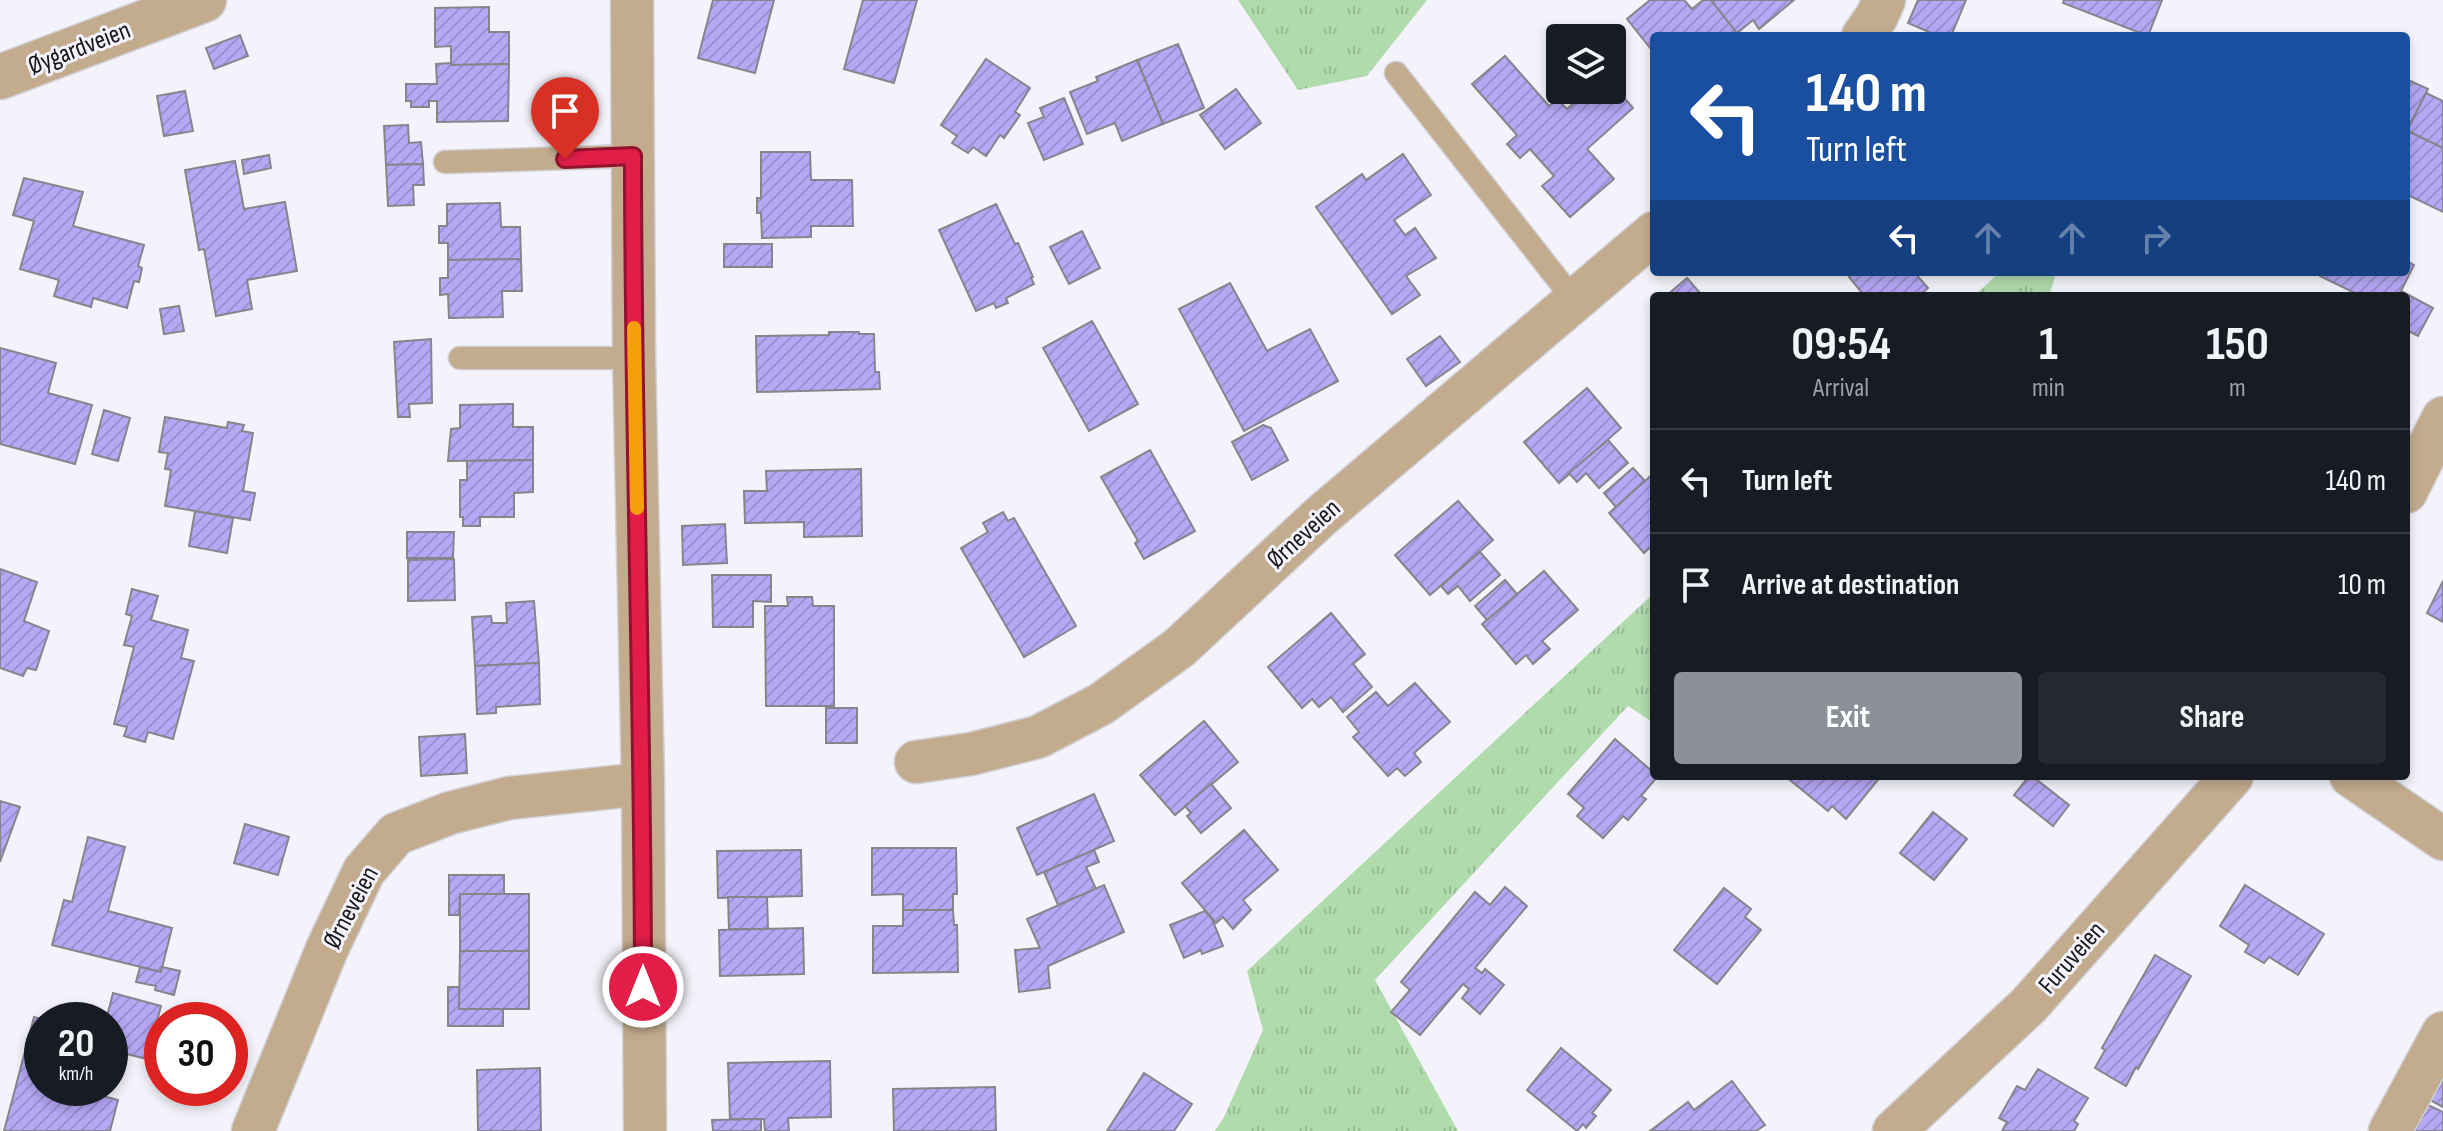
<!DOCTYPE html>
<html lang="en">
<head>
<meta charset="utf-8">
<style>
	:root { --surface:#171b24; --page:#242831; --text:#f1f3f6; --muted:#9ea1a6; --line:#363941; --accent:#8c9099 }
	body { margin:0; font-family:"Sofia Sans Condensed",sans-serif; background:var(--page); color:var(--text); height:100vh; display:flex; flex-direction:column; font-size:30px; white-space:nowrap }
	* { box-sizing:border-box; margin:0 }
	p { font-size:26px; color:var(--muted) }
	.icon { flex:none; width:44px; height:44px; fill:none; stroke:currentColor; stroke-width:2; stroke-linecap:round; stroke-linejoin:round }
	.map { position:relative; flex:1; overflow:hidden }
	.sheet { position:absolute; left:1650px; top:292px; width:760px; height:488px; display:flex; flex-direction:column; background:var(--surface); border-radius:8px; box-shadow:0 4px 12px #0003 }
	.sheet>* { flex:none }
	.top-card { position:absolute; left:1650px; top:32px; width:760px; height:244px; border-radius:8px; box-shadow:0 4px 12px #0003; background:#1a4fa0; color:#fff; overflow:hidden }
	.tools { position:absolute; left:1546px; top:24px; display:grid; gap:16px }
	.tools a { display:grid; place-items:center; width:80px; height:80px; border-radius:8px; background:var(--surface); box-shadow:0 4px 12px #0003; font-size:40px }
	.speed { position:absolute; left:24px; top:1002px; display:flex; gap:16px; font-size:40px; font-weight:700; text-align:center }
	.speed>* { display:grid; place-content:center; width:104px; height:104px; border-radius:50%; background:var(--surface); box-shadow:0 4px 12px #0003; line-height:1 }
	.speed small { font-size:20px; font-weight:400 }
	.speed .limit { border:12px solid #d22; background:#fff; color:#111 }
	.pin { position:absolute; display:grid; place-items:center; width:68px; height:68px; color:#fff; margin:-82px -34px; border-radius:50% 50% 50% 0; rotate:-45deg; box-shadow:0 0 8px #0007 }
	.pin .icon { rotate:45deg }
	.me { position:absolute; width:88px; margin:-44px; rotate:0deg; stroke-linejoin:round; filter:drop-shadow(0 0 6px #0008) }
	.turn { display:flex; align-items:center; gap:28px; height:168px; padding:0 24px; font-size:36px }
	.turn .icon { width:104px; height:104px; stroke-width:2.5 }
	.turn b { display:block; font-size:56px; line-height:68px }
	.lanes { display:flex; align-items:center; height:76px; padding:0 24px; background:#0003; justify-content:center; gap:40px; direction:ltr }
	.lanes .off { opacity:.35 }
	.eta { display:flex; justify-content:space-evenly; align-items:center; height:136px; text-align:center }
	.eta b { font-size:48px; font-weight:700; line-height:56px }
	.primary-button { display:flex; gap:16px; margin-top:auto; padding:16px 24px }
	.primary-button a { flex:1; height:92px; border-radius:8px; background:var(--accent); color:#fff; font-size:32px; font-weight:700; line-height:92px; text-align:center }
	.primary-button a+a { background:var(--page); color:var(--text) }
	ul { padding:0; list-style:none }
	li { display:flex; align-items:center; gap:24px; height:104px; padding:0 24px; border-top:2px solid var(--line) }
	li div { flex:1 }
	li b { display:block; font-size:30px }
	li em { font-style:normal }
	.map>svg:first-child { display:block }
	.grass { fill:url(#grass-tufts) }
	.building { fill:url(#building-hatch); stroke:#86858c; stroke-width:2 }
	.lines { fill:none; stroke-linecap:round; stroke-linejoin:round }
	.service-casing { stroke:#d1d0d7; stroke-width:25 }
	.minor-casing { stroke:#d1d0d7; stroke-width:45 }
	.tertiary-casing { stroke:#d1d0d7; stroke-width:47 }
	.service { stroke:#c3ac8e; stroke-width:22 }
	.minor { stroke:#c3ac8e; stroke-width:42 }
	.tertiary { stroke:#c3ac8e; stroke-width:44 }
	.route-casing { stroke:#92132f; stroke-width:20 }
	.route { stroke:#e11d48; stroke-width:14 }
	.slow { stroke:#f59e0b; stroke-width:14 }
	.labels { text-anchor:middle; stroke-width:6; stroke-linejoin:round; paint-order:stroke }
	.street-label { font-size:26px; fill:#18171a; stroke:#f4f3fb }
</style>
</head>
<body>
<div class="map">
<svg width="2443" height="1131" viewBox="0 0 2443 1131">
	<defs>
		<pattern id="grass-tufts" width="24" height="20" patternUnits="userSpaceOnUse" patternTransform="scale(2)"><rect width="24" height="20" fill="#b0dbad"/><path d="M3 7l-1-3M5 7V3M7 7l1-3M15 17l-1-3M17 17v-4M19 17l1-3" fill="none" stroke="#97bb94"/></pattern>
		<pattern id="building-hatch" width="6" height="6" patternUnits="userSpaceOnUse" patternTransform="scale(2)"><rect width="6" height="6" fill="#b7a8f6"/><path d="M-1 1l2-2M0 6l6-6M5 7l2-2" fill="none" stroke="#9d90d2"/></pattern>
	</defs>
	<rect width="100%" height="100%" fill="#f4f3fb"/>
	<g class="grass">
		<path d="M1238,0H1427L1367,76L1298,90Z"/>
		<path d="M2000,272H2044L2055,277L2049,296H1974Z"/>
		<path d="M1654,593V723L1628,706L1375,980L1458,1131H1215L1224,1117L1263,1030L1247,971Z"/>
	</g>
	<g class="building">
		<path d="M713,0H774L755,73L698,58Z"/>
		<path d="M863,0H917L894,83L844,69Z"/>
		<path d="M1650,0H1684L1692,9L1703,0H1711L1737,33L1733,36H1654V53L1627,19Z"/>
		<path d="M1711,0H1794L1759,29L1753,20L1737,33Z"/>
		<path d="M1918,0H1966L1951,36H1938L1908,23Z"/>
		<path d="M2064,0H2162L2148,36L2063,3Z"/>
		<path d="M489,7V32H509V64L451,65V46L435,47V8Z"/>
		<path d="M240,35L248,56L214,69L206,48Z"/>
		<path d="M1178,44L1204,108L1163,124L1137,60Z"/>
		<path d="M1505,56L1549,106L1557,99L1567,109L1588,90H1612V84L1633,108L1587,149L1614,179L1570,217L1542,186L1554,176L1530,149L1520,158L1507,144L1517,135L1472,84Z"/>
		<path d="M986,59L1030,88L1015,112L1020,115L1004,138L1000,135L986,156L973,147L968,153L952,143L957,136L941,125Z"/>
		<path d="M1137,60L1163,124L1122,141L1115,123L1087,134L1070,92L1098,81L1096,77Z"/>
		<path d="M451,63V65L509,64L508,121L437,122V101H429V107H411V101H406V84H437L436,64Z"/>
		<path d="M2406,79L2428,89L2407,131L2406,130Z"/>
		<path d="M1236,89L1261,123L1225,149L1200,115Z"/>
		<path d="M185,91L193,131L164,136L157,96Z"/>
		<path d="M2426,93L2443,101V148L2407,131Z"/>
		<path d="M1064,98L1083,144L1044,160L1028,123L1044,117L1040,108Z"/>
		<path d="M408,125L409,143L421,142L423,164L386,165L384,126Z"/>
		<path d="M2406,130L2443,148V212L2406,194Z"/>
		<path d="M761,152H810L811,180H852L853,226H811V237L762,238L761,213H757V198H761Z"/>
		<path d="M1403,154L1431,195L1394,220L1405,235L1415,228L1436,258L1406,276L1420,295L1392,314L1316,207L1362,174L1366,180Z"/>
		<path d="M269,155L271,168L244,174L242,160Z"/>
		<path d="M235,161L244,209L285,202L297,271L247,280L252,309L216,316L204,249L199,250L185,170Z"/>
		<path d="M423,164L424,185H413L414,205L388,206L386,165Z"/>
		<path d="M24,178L83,192L73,226L144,245L138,266L142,268L139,282L134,281L127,308L93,298L91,307L54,296L59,280L20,269L34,221L13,215Z"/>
		<path d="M500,203L501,227H520L521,259L448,260V243H439V226H447V204Z"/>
		<path d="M996,204L1015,244L1018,243L1033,277L1031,278L1034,284L1006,298L1008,303L996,308L994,303L976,311L939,230Z"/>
		<path d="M1082,231L1100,268L1069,284L1050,247Z"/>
		<rect x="724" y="244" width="48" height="23"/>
		<path d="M521,259L522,291H502L503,317L449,318L448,294L440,295V278H448V260Z"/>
		<path d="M2406,260L2414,265L2401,291L2433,308L2418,336L2406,330V296H2354L2355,293L2320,276L2319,272H2406Z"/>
		<path d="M1854,272H1914L1928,288L1919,296H1861L1863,294L1849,277Z"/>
		<path d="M1687,278L1700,293L1697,296H1666Z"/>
		<path d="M1230,283L1267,351L1310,329L1338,381L1244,431L1179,309Z"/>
		<path d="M179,306L184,331L164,334L160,309Z"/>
		<path d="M1092,321L1138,404L1089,431L1043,348Z"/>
		<path d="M829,332H859V334H874L875,372H879L880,389L757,392L756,336L829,335Z"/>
		<path d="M1440,336L1460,362L1426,386L1407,359Z"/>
		<path d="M431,339L432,403L409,404L410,417H398L394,342Z"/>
		<path d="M0,348L56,363L48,393L92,405L75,464L0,444Z"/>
		<path d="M1587,388L1621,428L1559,483L1524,442Z"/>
		<path d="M513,404V427H533V460L448,461L451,429L460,428V405Z"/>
		<path d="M104,410L130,418L118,461L92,454Z"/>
		<path d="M165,417L227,428L228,422L244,425L242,431L253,433L243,491L255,493L250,520L165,506L171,470L165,469L168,453L159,452Z"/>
		<path d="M1263,425L1271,428L1288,460L1252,480L1232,442Z"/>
		<path d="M1608,440L1628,463L1599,488L1586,473L1577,482L1569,473Z"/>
		<path d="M1150,450L1195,531L1144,559L1135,543L1138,541L1101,477Z"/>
		<path d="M533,460V492L514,493V517H480V526H463V517H460V480H467V461Z"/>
		<path d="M1633,468L1645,481L1616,507L1604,493Z"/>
		<path d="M861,469L862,536L804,537V522L745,523L744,491H767L766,471Z"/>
		<path d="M1654,473V544L1644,553L1609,513Z"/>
		<path d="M1458,501L1493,540L1430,595L1395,555Z"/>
		<path d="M195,511L233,518L227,553L189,546Z"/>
		<path d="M1003,512L1008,521L1014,518L1076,626L1024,657L961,548L988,532L983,523Z"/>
		<path d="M725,524L727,563L683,565L682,526Z"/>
		<path d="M407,532H454L453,558H407Z"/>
		<path d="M1480,552L1500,575L1470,601L1458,586L1448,594L1441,586Z"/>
		<path d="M454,559L455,600L408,601V560Z"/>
		<path d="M0,569L37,582L24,621L49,631L36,670L27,668L23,676L0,668Z"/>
		<path d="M1544,571L1578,610L1542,641L1550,649L1533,664L1526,655L1516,664L1482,624Z"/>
		<path d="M712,575H771V602L753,601V627H713Z"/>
		<path d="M1505,580L1517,594L1487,620L1475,606Z"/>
		<path d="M2443,581V622L2427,613Z"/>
		<path d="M132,589L158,596L151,620L188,630L181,658L194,661L173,739L148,732L145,742L124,736L127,727L114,724L134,647L124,645L132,616L126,614Z"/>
		<path d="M787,597H812L813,606H834V706H766L765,606H788Z"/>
		<path d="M534,601L539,663L475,666L472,617L491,616L492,623H507L506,603Z"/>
		<path d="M1331,613L1365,654L1353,664L1372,687L1343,712L1331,697L1319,707L1312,699L1302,708L1268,667Z"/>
		<path d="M539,663L540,704L496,707V713L477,714L475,666Z"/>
		<path d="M1415,683L1450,722L1414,753L1421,762L1405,776L1397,768L1388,776L1353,737L1359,732L1347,717L1376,692L1388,706Z"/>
		<rect x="826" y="708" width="31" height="35"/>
		<path d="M1204,721L1238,762L1175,815L1140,775Z"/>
		<path d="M465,734L467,773L421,776L419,737Z"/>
		<path d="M1615,739L1654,773V776H1658L1641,796L1646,799L1628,820L1623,816L1603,838L1577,816L1584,808L1568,794Z"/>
		<path d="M1785,776H1881L1846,819L1832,806L1828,811Z"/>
		<path d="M2029,776H2032L2069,805L2053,826L2014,795Z"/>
		<path d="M1211,784L1231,808L1201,833L1187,816L1191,813L1185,806Z"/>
		<path d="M1094,794L1114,841L1037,875L1017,828Z"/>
		<path d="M0,801L20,807L0,862Z"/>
		<path d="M1933,812L1967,839L1934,880L1900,853Z"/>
		<path d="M245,824L289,837L278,875L234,863Z"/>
		<path d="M1244,830L1278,870L1243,900L1251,910L1233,929L1223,917L1216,923L1182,883Z"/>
		<path d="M88,837L125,847L108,911L172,928L161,972L52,945L64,900L72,902Z"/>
		<path d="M872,848H956L957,894H953V910H903V894L872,895Z"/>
		<path d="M801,850L802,896L718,898L717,851Z"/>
		<path d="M1094,850L1099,862L1086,867L1096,889L1058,905L1044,872Z"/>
		<path d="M449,875H504V894H460L459,915H449Z"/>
		<path d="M1104,885L1124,932L1048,966L1050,988L1019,992L1015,950L1040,948L1027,919Z"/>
		<path d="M2245,885L2324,934L2298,975L2269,957L2264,963L2245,952L2249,945L2220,926Z"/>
		<path d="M1505,887L1527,906L1475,968L1482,973L1485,969L1504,985L1480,1014L1462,998L1469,989L1463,984L1420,1035L1391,1012L1410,990L1401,982L1475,892L1490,905Z"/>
		<path d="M1724,888L1751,909L1745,917L1761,930L1717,984L1674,950Z"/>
		<rect x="460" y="894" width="69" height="57"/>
		<path d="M728,897H767L768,929H729Z"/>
		<path d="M903,910H953L954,925H957L958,972L873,973V926H903Z"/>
		<path d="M1205,911L1212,919L1223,946L1202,954L1201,950L1184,958L1170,925Z"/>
		<path d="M803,928L804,974L720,976L719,930Z"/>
		<path d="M460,951H529V1009H459Z"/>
		<path d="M2155,955L2191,976L2138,1069L2136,1067L2126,1086L2095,1068L2105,1050L2102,1048Z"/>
		<path d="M140,967L161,972L162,967L180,971L174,995L155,990L156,986L136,982Z"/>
		<path d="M448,987H459V1009H503V1026H448Z"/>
		<path d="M113,993L161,1006L147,1059L110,1050V1020H106Z"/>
		<path d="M34,1017L46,1020H42V1088H73L118,1100L110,1131H4Z"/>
		<path d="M1561,1048L1611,1090L1592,1113L1596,1116L1586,1128L1583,1124L1577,1131L1527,1090Z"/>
		<path d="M830,1061L831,1117L788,1118L789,1131H765L764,1119H730L728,1063Z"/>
		<path d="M540,1068L541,1131H478L477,1070Z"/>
		<path d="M2038,1069L2088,1098L2074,1121L2078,1124L2074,1131H2002L2007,1122L1999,1118L2017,1086L2025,1090Z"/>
		<path d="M1144,1073L1192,1104L1174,1131H1107Z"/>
		<path d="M2443,1074V1107L2430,1100Z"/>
		<path d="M1732,1081L1765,1125L1756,1131H1650L1688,1102L1694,1110Z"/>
		<path d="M995,1087L996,1131H894L893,1089Z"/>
		<path d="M2428,1105L2443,1112V1131H2415Z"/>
		<path d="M761,1119V1131H713L712,1120Z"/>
	</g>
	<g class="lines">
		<defs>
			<g id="service">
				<path d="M1396,73L1574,300"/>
				<path d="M445,162L633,156"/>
				<path d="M460,358H634"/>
			</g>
			<g id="minor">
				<path d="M632,0L634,358L643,784L645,1131"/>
				<path d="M1863,36L1877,16L1884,0"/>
				<path d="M2406,492L2443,418"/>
				<path d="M916,762L971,754L1038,737L1101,704L1179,648L1321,516L1654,233"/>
				<path d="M2351,776L2443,839"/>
				<path d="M253,1131L327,949L364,871L396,834L450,813L509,798L643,784"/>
				<path d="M1894,1131L2029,1005L2232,776"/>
				<path d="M2390,1131L2443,1033"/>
			</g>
			<path id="tertiary" d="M0,77L204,0"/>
		</defs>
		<use href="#service" class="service-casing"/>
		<use href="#minor" class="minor-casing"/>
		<use href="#tertiary" class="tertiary-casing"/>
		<use href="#service" class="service"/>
		<use href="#minor" class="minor"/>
		<use href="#tertiary" class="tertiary"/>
	</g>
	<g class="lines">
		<defs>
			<path id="route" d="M565,159L633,156C633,433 643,710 643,987"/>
		</defs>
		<use href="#route" class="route-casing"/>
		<use href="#route" class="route"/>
		<path class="slow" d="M634,328L637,508"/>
	</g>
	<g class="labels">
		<g class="street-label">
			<text transform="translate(79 47) rotate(-21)" y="9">Øygardveien</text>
			<text transform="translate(1303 533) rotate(-42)" y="9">Ørneveien</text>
			<text transform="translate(350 907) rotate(-62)" y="9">Ørneveien</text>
			<text transform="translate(2071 957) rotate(-49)" y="9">Furuveien</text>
		</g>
	</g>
</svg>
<div class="tools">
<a><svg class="icon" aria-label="layers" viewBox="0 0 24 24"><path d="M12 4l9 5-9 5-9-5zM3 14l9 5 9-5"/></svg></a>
</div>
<div class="speed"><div>20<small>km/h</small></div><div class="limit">30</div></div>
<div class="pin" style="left:565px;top:159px;background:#d93025"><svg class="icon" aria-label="arrive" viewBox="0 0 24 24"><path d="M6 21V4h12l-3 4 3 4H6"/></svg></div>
<svg class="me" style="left:643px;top:987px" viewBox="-20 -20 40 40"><circle r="17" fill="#e11d48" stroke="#fff" stroke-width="3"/><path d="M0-11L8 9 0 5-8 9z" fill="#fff"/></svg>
<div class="top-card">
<div class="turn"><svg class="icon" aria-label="left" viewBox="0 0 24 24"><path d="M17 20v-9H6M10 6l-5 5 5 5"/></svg><div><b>140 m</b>Turn left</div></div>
<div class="lanes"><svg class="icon" aria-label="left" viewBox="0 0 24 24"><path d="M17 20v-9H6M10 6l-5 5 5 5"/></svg><svg class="icon off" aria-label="ahead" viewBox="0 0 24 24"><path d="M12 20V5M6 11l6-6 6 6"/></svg><svg class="icon off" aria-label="ahead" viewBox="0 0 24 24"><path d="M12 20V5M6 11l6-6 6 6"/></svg><svg class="icon off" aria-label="right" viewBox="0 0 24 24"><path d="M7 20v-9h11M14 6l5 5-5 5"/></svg></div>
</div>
<section class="sheet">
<div class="eta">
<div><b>09:54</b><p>Arrival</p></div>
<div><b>1</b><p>min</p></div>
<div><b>150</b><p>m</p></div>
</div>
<ul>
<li><svg class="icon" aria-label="left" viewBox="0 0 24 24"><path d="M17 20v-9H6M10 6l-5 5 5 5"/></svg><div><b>Turn left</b></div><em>140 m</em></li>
<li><svg class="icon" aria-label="arrive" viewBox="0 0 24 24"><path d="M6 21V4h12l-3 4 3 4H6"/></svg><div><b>Arrive at destination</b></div><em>10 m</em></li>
</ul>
<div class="primary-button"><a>Exit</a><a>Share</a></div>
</section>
</div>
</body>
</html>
